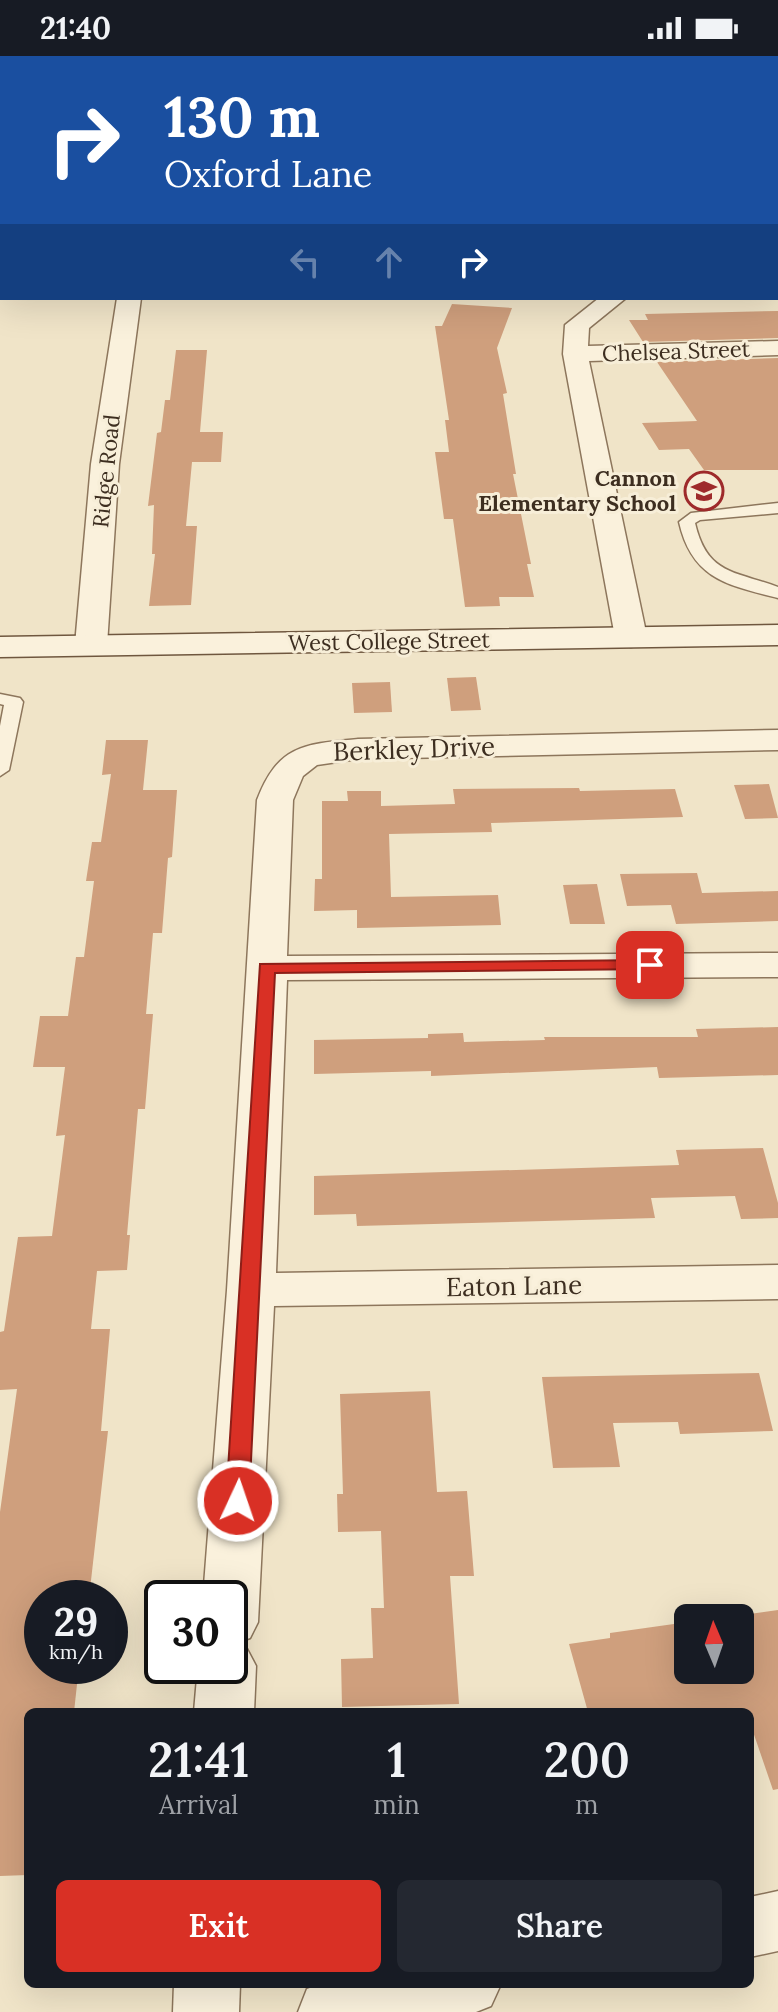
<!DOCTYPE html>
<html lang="en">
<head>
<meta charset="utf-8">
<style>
	:root { --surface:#171b24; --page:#242831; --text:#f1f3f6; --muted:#9ea1a6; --accent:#d93025 }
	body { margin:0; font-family:Lora,serif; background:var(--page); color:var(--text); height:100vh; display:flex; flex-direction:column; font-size:30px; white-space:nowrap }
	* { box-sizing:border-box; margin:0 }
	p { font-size:26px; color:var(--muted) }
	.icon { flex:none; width:44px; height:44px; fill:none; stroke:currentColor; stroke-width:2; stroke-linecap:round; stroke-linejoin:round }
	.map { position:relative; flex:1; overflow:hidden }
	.drawer { position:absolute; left:24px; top:1652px; width:730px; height:280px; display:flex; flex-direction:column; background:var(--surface); border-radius:12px; box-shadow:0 8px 32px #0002 }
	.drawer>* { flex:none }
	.banner { position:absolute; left:0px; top:0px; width:778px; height:244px; box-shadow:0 8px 32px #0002; background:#1a4fa0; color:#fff; overflow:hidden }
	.needle { width:52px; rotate:358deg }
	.tools { position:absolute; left:674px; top:1548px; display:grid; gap:16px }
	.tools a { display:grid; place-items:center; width:80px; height:80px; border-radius:12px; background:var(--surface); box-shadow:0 8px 32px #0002; font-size:40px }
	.speed { position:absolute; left:24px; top:1524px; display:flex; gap:16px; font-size:40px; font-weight:700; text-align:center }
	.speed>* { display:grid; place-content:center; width:104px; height:104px; border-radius:50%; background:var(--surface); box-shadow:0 8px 32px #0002; line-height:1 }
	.speed small { font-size:20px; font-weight:400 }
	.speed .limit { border:4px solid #111; border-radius:12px; background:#fff; color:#111 }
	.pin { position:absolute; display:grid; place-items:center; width:68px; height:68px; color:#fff; margin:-34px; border-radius:16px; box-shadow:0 4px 12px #0006 }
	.me { position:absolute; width:88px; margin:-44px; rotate:3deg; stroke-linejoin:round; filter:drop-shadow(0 0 6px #0008) }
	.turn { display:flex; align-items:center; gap:28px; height:168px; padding:0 32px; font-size:36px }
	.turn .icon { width:104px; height:104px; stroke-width:2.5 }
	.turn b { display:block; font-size:56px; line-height:68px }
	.lanes { display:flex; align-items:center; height:76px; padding:0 32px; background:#0003; justify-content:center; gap:40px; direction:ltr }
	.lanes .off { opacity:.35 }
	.eta { display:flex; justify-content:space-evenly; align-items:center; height:136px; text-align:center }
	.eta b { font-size:48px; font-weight:600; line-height:56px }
	.action { display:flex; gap:16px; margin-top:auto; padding:16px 32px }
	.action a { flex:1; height:92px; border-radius:12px; background:var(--accent); color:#fff; font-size:32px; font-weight:600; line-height:92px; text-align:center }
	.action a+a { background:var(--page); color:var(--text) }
	.status { display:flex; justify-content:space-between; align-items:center; height:56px; padding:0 40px; background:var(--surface); direction:ltr }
	.status svg { height:22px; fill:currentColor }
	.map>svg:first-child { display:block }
	.building { fill:#cf9f7d }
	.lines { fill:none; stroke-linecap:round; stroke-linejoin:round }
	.lane-casing { stroke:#8d765c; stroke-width:3 }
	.street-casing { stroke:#8d765c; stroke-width:3 }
	.secondary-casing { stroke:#6f573f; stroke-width:3 }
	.lane { fill:#faf1dc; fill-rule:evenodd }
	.street { fill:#faf1dc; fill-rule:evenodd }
	.secondary { fill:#faf1dc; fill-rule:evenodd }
	.route { fill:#d93025; stroke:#8d1f18; stroke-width:2 }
	.labels { text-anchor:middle; stroke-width:6; stroke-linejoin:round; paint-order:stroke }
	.far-street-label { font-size:22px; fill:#3d2e20; stroke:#f7eed8 }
	.far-poi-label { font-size:22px; font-weight:bold; fill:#3d2e20; stroke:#f7eed8; text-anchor:end }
	.street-label { font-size:26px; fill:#3d2e20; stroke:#f7eed8 }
</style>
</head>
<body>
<div class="status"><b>21:40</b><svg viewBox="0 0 49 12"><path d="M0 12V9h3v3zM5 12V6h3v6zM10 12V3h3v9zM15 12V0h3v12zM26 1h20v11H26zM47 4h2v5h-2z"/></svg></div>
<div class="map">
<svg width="778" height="1956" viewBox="0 0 778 1956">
	<rect width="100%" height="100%" fill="#f0e4c8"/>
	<g class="building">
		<path d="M452,248L512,252L497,292L507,337L503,338L516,418H513L531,508H527L534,541H499L500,550L465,551L453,463H444L435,396H449L445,364H449L435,270H442Z"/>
		<path d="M778,255V282L643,286L629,264H648L645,258Z"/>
		<path d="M176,294H207L200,376H223L221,406H192L186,470H197L191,549L149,550L155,498H152L154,449L148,450L157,377L161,376L165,344H170Z"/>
		<path d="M778,302V414H704L689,393L659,394L642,367L697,365L657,306Z"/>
		<path d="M476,621L481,654L451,655L447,622Z"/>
		<path d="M390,626L392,656L354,657L352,627Z"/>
		<path d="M106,684H148L143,734H177L172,801L168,802L162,877H153L146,958H153L145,1053H138L127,1179H130L127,1214L97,1215L91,1273H110L101,1375H108L89,1542H42V1610H79L74,1656H28V1819L0,1820V1456L17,1333L0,1334V1276L4,1275L18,1181L52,1180L65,1079L56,1080L65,1011H33L40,960H68L76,901H84L94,825H86L92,786H101L111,718L102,719Z"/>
		<path d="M769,728L778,762L745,763L734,729Z"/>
		<path d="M579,732L580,735L675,733L683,761L491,767L492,776L389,778L391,841L498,839L501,869L357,872V854L314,855L315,823H322V745H348L347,735H381V750L455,748L453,733Z"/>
		<path d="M697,817L702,837L778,835V865L676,868L671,849L627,850L620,818Z"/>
		<path d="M597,828L605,868H570L563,829Z"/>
		<path d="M778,971V1019L659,1022L657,1011L431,1020V1015L314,1018V984L428,982V978L463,977L464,986L545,984L544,981H698L696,973Z"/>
		<path d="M763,1092L778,1147V1162L741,1163L735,1140L651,1142L655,1162L357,1170L356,1158L314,1159V1120L679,1109L676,1094Z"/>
		<path d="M759,1317L773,1375L680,1378L678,1366L613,1367L620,1411L553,1412L542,1321Z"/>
		<path d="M430,1335L437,1436L467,1435L474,1520H450L459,1648L342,1651L341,1603L373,1602L371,1552H384L381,1475L338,1476L337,1438H343L340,1338Z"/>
		<path d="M778,1554V1733L773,1734L750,1667V1656H588L569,1588L610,1582V1577L688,1566V1614H740V1562H720Z"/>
	</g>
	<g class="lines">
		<defs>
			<g id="lane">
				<path d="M63,0H73L61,2Z"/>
				<rect x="145" y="0" width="10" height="2"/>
				<rect x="232" y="0" width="10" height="2"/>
				<rect x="378" y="0" width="10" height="2"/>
				<path d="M454,0H486L452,2Z"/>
				<path d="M776,40L778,41V49L776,48Z"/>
				<path d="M778,447V457L700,464L695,467C707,519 735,515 778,531V542C727,529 692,523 679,466L691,457Z"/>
				<path d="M0,638L20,642L23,646L9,714L0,720V670L4,649L0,648Z"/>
			</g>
			<g id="street">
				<rect x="776" y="188" width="2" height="14"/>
				<path d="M117,242H141L119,408L107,589L102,596L91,599L80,596L75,589L91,408Z"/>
				<path d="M599,242H626L589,272L588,290L778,285V299L589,305L647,581L642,588L631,591L620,588L615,581L563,298L565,269Z"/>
				<path d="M778,674V694L358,703L317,709L303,720L293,744L287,900L778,897V921L287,924L276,1217L778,1209V1243L274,1250L258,1566L250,1582L233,1588L247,1593L256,1610L254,1656H194L198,1610H230V1542H203L227,1234L257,744C278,689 304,688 358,683Z"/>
				<path d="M778,1835V1895L750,1901V1841Z"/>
				<path d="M174,1928H240L239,1956H173Z"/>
				<path d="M321,1928H501L491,1950L476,1956H298L307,1933Z"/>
			</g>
			<g id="secondary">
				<rect x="776" y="21" width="2" height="12"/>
				<rect x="0" y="163" width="2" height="14"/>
				<path d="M778,569V589L0,601V581Z"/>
			</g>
		</defs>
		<use href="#lane" class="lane-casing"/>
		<use href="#street" class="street-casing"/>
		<use href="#secondary" class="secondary-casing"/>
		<use href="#lane" class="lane"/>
		<use href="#street" class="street"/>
		<use href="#secondary" class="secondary"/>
	</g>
	<path class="route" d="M650,904L659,909L656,913L275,917L249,1445L246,1452L238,1454L229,1452L226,1445L260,908Z"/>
	<defs>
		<symbol id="school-ring" viewBox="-11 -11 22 22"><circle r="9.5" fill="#f7eed8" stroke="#9e2a2b" stroke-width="1.5"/><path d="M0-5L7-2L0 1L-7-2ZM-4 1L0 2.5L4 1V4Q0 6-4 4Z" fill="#9e2a2b"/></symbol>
	</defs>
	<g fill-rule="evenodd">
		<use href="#school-ring" x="682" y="413" width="44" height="44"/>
	</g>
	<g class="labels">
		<g class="far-street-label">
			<text transform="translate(676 295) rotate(-2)" y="8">Chelsea Street</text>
			<text transform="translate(106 415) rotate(-84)" y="8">Ridge Road</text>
			<text transform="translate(389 585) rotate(-1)" y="8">West College Street</text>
		</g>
		<g class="far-poi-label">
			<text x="676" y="430">Cannon<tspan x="676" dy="25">Elementary School</tspan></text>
		</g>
		<g class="street-label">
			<text transform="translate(414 693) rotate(-2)" y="9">Berkley Drive</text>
			<text transform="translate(514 1230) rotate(-1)" y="9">Eaton Lane</text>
		</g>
	</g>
</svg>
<div class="tools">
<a><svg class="needle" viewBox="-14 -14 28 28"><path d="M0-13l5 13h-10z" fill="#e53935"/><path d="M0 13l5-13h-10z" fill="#9ea1a6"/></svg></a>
</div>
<div class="speed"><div>29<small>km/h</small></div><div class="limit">30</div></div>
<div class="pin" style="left:650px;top:909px;background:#d93025"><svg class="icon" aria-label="arrive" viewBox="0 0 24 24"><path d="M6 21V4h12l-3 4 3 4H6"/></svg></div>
<svg class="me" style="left:238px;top:1445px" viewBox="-20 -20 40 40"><circle r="17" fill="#d93025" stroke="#fff" stroke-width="3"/><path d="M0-11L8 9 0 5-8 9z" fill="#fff"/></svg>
<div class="banner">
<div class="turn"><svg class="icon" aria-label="right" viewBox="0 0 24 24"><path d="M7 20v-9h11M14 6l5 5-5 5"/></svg><div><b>130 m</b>Oxford Lane</div></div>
<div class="lanes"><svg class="icon off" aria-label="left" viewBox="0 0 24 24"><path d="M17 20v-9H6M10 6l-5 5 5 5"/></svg><svg class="icon off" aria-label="ahead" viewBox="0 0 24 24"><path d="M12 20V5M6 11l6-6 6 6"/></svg><svg class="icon" aria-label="right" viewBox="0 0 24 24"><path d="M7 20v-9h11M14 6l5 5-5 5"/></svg></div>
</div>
<section class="drawer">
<div class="eta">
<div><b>21:41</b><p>Arrival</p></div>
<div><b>1</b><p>min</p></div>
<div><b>200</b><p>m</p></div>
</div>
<div class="action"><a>Exit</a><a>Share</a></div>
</section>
</div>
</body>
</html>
